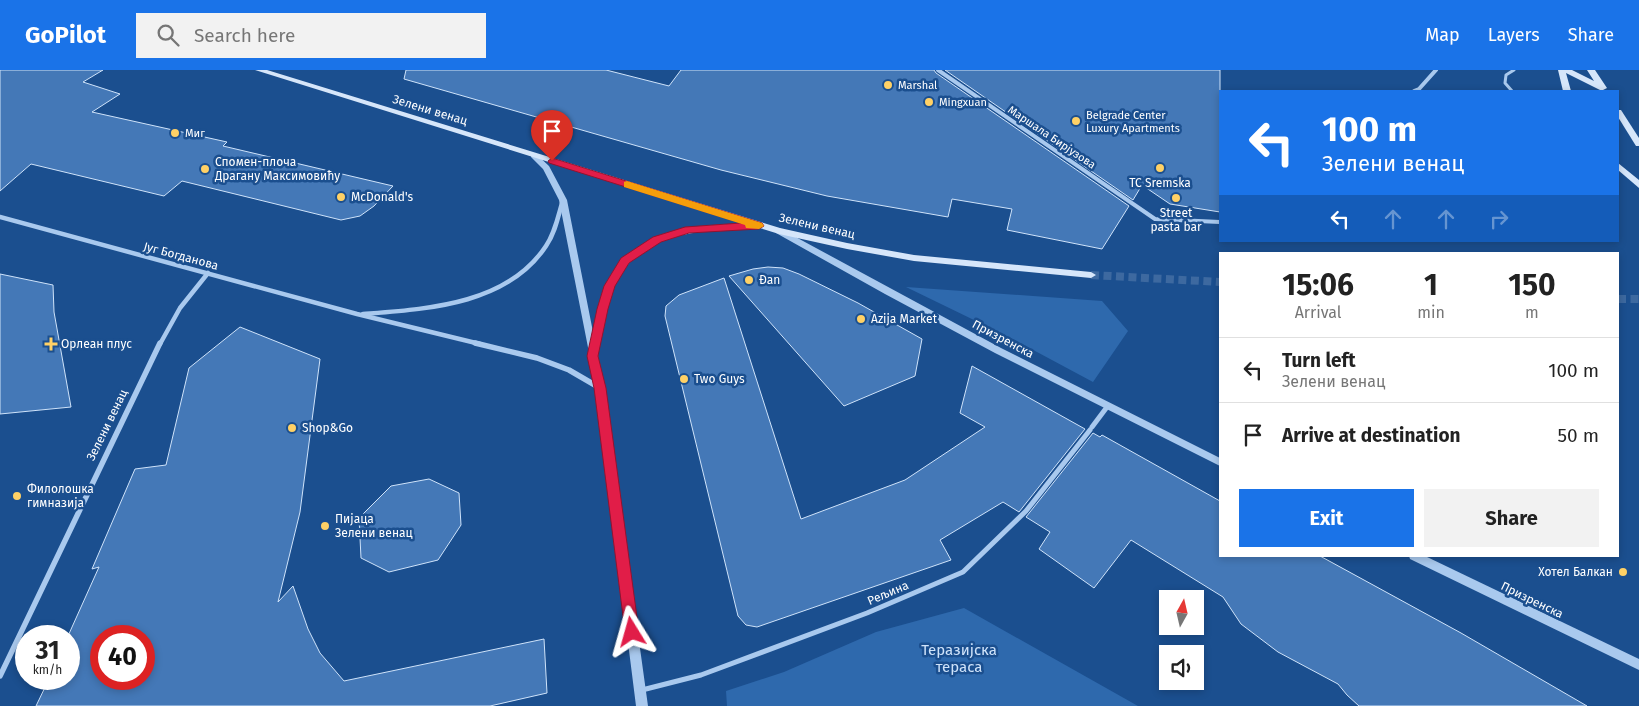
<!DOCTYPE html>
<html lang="en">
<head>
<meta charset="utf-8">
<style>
	:root { --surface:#fff; --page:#f2f2f2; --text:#222; --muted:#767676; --line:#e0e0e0; --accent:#1a73e8 }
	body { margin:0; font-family:"Fira Sans",sans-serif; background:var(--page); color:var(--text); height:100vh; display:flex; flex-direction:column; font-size:19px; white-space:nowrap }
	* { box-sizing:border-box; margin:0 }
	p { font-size:16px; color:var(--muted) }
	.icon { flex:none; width:28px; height:28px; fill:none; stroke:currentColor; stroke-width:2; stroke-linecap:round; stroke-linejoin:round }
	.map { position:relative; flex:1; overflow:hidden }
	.sheet { position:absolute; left:1219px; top:182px; width:400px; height:305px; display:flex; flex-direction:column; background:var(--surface); border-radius:0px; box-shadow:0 2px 8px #0003 }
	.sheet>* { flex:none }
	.banner { position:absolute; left:1219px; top:20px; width:400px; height:152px; border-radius:0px; box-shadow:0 2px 8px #0003; background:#1a73e8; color:#fff; overflow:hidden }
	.needle { width:32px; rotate:8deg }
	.fabs { position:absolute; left:1159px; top:520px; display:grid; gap:10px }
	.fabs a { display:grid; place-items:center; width:45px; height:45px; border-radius:0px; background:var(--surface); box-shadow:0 2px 8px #0003; font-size:25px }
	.speed { position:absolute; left:15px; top:555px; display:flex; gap:10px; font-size:25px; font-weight:700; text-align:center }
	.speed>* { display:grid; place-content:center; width:65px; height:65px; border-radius:50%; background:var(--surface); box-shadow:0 2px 8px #0003; line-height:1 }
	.speed small { font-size:12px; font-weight:400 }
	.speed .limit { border:8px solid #d22; background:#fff; color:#111 }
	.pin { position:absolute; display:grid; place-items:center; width:42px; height:42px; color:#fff; margin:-51px -21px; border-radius:50% 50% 50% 0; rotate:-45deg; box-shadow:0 0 5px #0007 }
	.pin .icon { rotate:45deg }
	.me { position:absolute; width:55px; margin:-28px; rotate:352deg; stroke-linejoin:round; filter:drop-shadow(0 0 4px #0008) }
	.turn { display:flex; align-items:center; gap:18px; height:105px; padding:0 20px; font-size:22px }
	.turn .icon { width:65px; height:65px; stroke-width:2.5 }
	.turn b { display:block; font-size:35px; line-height:42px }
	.lanes { display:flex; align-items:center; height:48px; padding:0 20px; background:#0003; justify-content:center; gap:25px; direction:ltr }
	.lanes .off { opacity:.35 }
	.eta { display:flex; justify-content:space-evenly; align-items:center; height:85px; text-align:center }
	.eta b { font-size:30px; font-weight:700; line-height:35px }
	.button { display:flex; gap:10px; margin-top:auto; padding:10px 20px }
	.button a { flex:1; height:58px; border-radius:0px; background:var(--accent); color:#fff; font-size:20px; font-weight:700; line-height:58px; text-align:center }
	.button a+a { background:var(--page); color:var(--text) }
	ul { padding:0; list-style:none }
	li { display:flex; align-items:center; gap:15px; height:65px; padding:0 20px; border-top:1px solid var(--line) }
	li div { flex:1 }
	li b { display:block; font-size:19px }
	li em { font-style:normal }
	header { display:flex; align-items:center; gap:30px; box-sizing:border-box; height:70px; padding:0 25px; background:var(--accent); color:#fff }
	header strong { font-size:24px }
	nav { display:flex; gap:28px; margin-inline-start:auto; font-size:18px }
	.search { width:350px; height:45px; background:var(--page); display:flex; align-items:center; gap:12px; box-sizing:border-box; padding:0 18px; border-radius:0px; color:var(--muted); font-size:19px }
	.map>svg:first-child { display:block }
	.green { fill:#2e69ad }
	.building { fill:#4478b7; stroke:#cfe3fa; fill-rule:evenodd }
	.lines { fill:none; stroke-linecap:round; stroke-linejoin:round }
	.secondary-tunnel { stroke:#3d69a0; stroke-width:8; stroke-dasharray:8 4.5; stroke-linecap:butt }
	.service { stroke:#a9c9ee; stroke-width:3 }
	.pedestrian-far1 { stroke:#a9c9ee; stroke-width:4 }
	.pedestrian { stroke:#a9c9ee; stroke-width:5 }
	.minor-far1 { stroke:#a9c9ee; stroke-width:4.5 }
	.minor { stroke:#a9c9ee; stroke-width:5.5 }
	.tertiary { fill:#a9c9ee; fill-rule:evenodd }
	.secondary { fill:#d6e6fa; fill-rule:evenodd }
	.route { fill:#e11d48; stroke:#92132f }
	.slow { fill:#f59e0b }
	.poi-dot { fill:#ffd166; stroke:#1b4f8f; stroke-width:2 }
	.labels { text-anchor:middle; stroke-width:5; stroke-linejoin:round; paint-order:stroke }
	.far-poi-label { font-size:11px; fill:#fff; stroke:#1b4f8f; text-anchor:start }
	.far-street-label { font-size:11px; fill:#fff; stroke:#1b4f8f }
	.street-label { font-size:12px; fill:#fff; stroke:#1b4f8f }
	.poi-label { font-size:12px; fill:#fff; stroke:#1b4f8f; text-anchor:start }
	.near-park-label { font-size:15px; fill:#cfe3fa; stroke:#1b4f8f }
</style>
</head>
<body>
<header>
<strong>GoPilot</strong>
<div class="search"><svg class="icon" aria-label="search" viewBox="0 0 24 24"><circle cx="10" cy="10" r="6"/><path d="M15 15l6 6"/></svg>Search here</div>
<nav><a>Map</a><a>Layers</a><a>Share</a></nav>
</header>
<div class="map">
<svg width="1639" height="636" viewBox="0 0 1639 636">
	<rect width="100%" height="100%" fill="#1b4f8f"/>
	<g class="green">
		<path d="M906,217L1102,231L1128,261L1093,312L1011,268Z"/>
		<path d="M964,538L1138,636H727L726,621L784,602L876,562Z"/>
	</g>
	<g class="building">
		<path d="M0,0H103L83,12L120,24L92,42L227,72L223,76L393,116L374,136L360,146L341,150L182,111L164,126L31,94L0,121Z"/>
		<path d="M406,0H606L669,16L681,0H934L936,3L1129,136L1102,179L1007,160L1012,139L952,129L948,147L827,126L721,100L404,9Z"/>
		<path d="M945,0H1220V142L1170,134L1142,115L1133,130Z"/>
		<path d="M768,197L783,198L799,204L858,233L922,269L915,306L844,336L729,206L753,199Z"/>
		<path d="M0,204L53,215L54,242L71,337L0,344Z"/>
		<path d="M724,208L801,449L905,410L985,357L960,343L972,296L1085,359L1019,442L1003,432L940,470L951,490L757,557L746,555L738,546L665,246L666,236L679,225Z"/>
		<path d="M240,257L320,289L300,442L278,532L293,516L308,559L320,583L344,611L544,569L547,623L490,636H36L49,609H69L68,566L99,497L92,499L135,399L166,395L189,298ZM101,566H144V609H101Z"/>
		<path d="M1093,363L1100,367L1102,365L1220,431V486H1320L1461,563L1587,636H1359L1347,625L1338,614L1278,582L1241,554L1223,527L1131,470L1094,518L1039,479L1050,462L1026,447Z"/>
		<path d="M429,409L459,423L461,455L438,490L389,502L361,488L359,448L391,416Z"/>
	</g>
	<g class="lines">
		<g class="secondary-tunnel">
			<path d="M1091,205L1220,212"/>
			<path d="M1618,229H1639"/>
		</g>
		<path class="service" d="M1512,21L1505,13L1506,5L1514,0"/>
		<g class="pedestrian-far1">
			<path d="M938,0L1155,149L1220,152"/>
			<path d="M1414,21L1419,19L1436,0"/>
		</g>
		<g class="pedestrian">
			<path d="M1092,357L1107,337"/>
			<path d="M642,620L701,605L867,543L963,502L1026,441L1090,360"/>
		</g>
		<g class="minor-far1">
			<path d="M0,147L357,244L480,274"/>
			<path d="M363,244C427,239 507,235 546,176C555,163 558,147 562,133"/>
			<path d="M160,274L180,238L208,203"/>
		</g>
		<g class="minor">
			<path d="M475,273L537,288L569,300L600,318"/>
			<path d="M0,606L160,273"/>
		</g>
		<g class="tertiary">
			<path d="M531,83H535L549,96L567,130L593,262C596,247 599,231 605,217C633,156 700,155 759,153L763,156L759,159C689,160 623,162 605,243C603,255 597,273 598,284C598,295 602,307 604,318L648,636H636L596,318L559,130L543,99L531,87Z"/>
			<path d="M779,158L1001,278L1220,388V396L995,283L885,224L776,163L775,161Z"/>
			<path d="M1409,486H1425L1639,589V600L1410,489Z"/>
		</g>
		<g class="secondary">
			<path d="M255,0H267L780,158L847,173L914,185L1091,202L1096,205L1091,208L914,191L847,179L779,164Z"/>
			<path d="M1558,0H1572L1594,11L1587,0H1595L1607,18L1603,20H1600L1566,3L1571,21H1563Z"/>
			<path d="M1618,40H1621L1639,68V76H1636L1618,47Z"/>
			<path d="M1618,93L1639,110V118L1618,100Z"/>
		</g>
	</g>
	<path class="route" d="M552,88L762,153L764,156L759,159L689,163L661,172L629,193L615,216L608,239L598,286L606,318L639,562L636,567L632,569L627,567L625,562L594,318L587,286L597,239L604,216L621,188L653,167L685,157L741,153L549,93L548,91Z"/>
	<path class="slow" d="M627,111L762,153L764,156L759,159L746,158L745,155L624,117V112Z"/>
	<g class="poi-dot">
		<circle cx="888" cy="15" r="5"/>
		<circle cx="929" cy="32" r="5"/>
		<circle cx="1076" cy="51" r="5"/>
		<circle cx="175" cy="63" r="5"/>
		<circle cx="1160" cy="98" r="5"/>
		<circle cx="205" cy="99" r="5"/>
		<circle cx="341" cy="127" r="5"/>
		<circle cx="1176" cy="128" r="5"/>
		<circle cx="749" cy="210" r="5"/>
		<circle cx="861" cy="249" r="5"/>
		<path d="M48.5 266.5h5v5h5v5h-5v5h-5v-5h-5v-5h5z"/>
		<circle cx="684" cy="309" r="5"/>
		<circle cx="292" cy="358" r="5"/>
		<circle cx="17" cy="426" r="5"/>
		<circle cx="325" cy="456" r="5"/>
		<circle cx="1623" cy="502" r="5"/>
	</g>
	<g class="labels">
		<g class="far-poi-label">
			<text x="898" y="19">Marshal</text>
			<text x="939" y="36">Mingxuan</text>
			<text x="1086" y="49">Belgrade Center<tspan x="1086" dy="13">Luxury Apartments</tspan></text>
			<text x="185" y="67">Миг</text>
		</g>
		<g class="far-street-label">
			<text transform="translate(1052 67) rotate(34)" y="4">Маршала Бирјузова</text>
		</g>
		<g class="street-label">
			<text transform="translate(430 40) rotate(17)" y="4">Зелени венац</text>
			<text transform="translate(817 156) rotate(13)" y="4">Зелени венац</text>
			<text transform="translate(181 186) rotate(15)" y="4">Југ Богданова</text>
			<text transform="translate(1003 269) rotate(28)" y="4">Призренска</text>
			<text transform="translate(107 355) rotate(-64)" y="4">Зелени венац</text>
			<text transform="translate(888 523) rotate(-23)" y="4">Рељина</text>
			<text transform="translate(1532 530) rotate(26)" y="4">Призренска</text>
		</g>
		<g class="poi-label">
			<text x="215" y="96">Спомен-плоча<tspan x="215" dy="14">Драгану Максимовићу</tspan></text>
			<text x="1160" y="117" text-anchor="middle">TC Sremska</text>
			<text x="351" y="131">McDonald's</text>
			<text x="1176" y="147" text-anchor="middle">Street<tspan x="1176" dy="14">pasta bar</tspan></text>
			<text x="759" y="214">Đan</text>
			<text x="871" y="253">Azija Market</text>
			<text x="61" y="278">Орлеан плус</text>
			<text x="694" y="313">Two Guys</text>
			<text x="302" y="362">Shop&amp;Go</text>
			<text x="27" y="423">Филолошка<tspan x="27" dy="14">гимназија</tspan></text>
			<text x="335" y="453">Пијаца<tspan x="335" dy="14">Зелени венац</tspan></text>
			<text x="1613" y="506" text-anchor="end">Хотел Балкан</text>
		</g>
		<g class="near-park-label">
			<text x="959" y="585">Теразијска<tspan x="959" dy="17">тераса</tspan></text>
		</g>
	</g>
</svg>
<div class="fabs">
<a><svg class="needle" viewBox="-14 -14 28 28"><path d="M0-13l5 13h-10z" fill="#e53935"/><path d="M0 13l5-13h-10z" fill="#767676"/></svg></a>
<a><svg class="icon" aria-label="sound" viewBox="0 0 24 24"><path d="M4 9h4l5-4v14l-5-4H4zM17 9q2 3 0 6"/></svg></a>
</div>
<div class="speed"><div>31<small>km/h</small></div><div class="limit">40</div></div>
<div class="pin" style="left:552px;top:91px;background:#d93025"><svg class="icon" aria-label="arrive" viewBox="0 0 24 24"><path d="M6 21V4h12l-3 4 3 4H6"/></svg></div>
<svg class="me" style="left:632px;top:562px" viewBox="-20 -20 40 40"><path d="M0-17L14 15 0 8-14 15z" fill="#e11d48" stroke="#fff" stroke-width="4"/></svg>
<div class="banner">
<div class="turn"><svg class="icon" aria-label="left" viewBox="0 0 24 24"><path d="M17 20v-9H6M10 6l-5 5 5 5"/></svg><div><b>100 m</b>Зелени венац</div></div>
<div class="lanes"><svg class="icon" aria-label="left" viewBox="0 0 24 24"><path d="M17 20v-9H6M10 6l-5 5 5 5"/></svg><svg class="icon off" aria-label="ahead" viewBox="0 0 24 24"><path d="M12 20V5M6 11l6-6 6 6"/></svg><svg class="icon off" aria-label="ahead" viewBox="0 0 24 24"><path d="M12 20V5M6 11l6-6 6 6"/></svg><svg class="icon off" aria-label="right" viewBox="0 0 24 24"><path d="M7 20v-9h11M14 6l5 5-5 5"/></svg></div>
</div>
<section class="sheet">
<div class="eta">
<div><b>15:06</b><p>Arrival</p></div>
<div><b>1</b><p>min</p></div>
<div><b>150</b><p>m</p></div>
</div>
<ul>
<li><svg class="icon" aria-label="left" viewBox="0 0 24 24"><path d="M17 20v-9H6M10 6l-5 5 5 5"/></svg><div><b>Turn left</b><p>Зелени венац</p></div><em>100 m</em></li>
<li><svg class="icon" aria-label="arrive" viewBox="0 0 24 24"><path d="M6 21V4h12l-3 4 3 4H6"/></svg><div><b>Arrive at destination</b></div><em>50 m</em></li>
</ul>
<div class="button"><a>Exit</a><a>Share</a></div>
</section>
</div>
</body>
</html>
